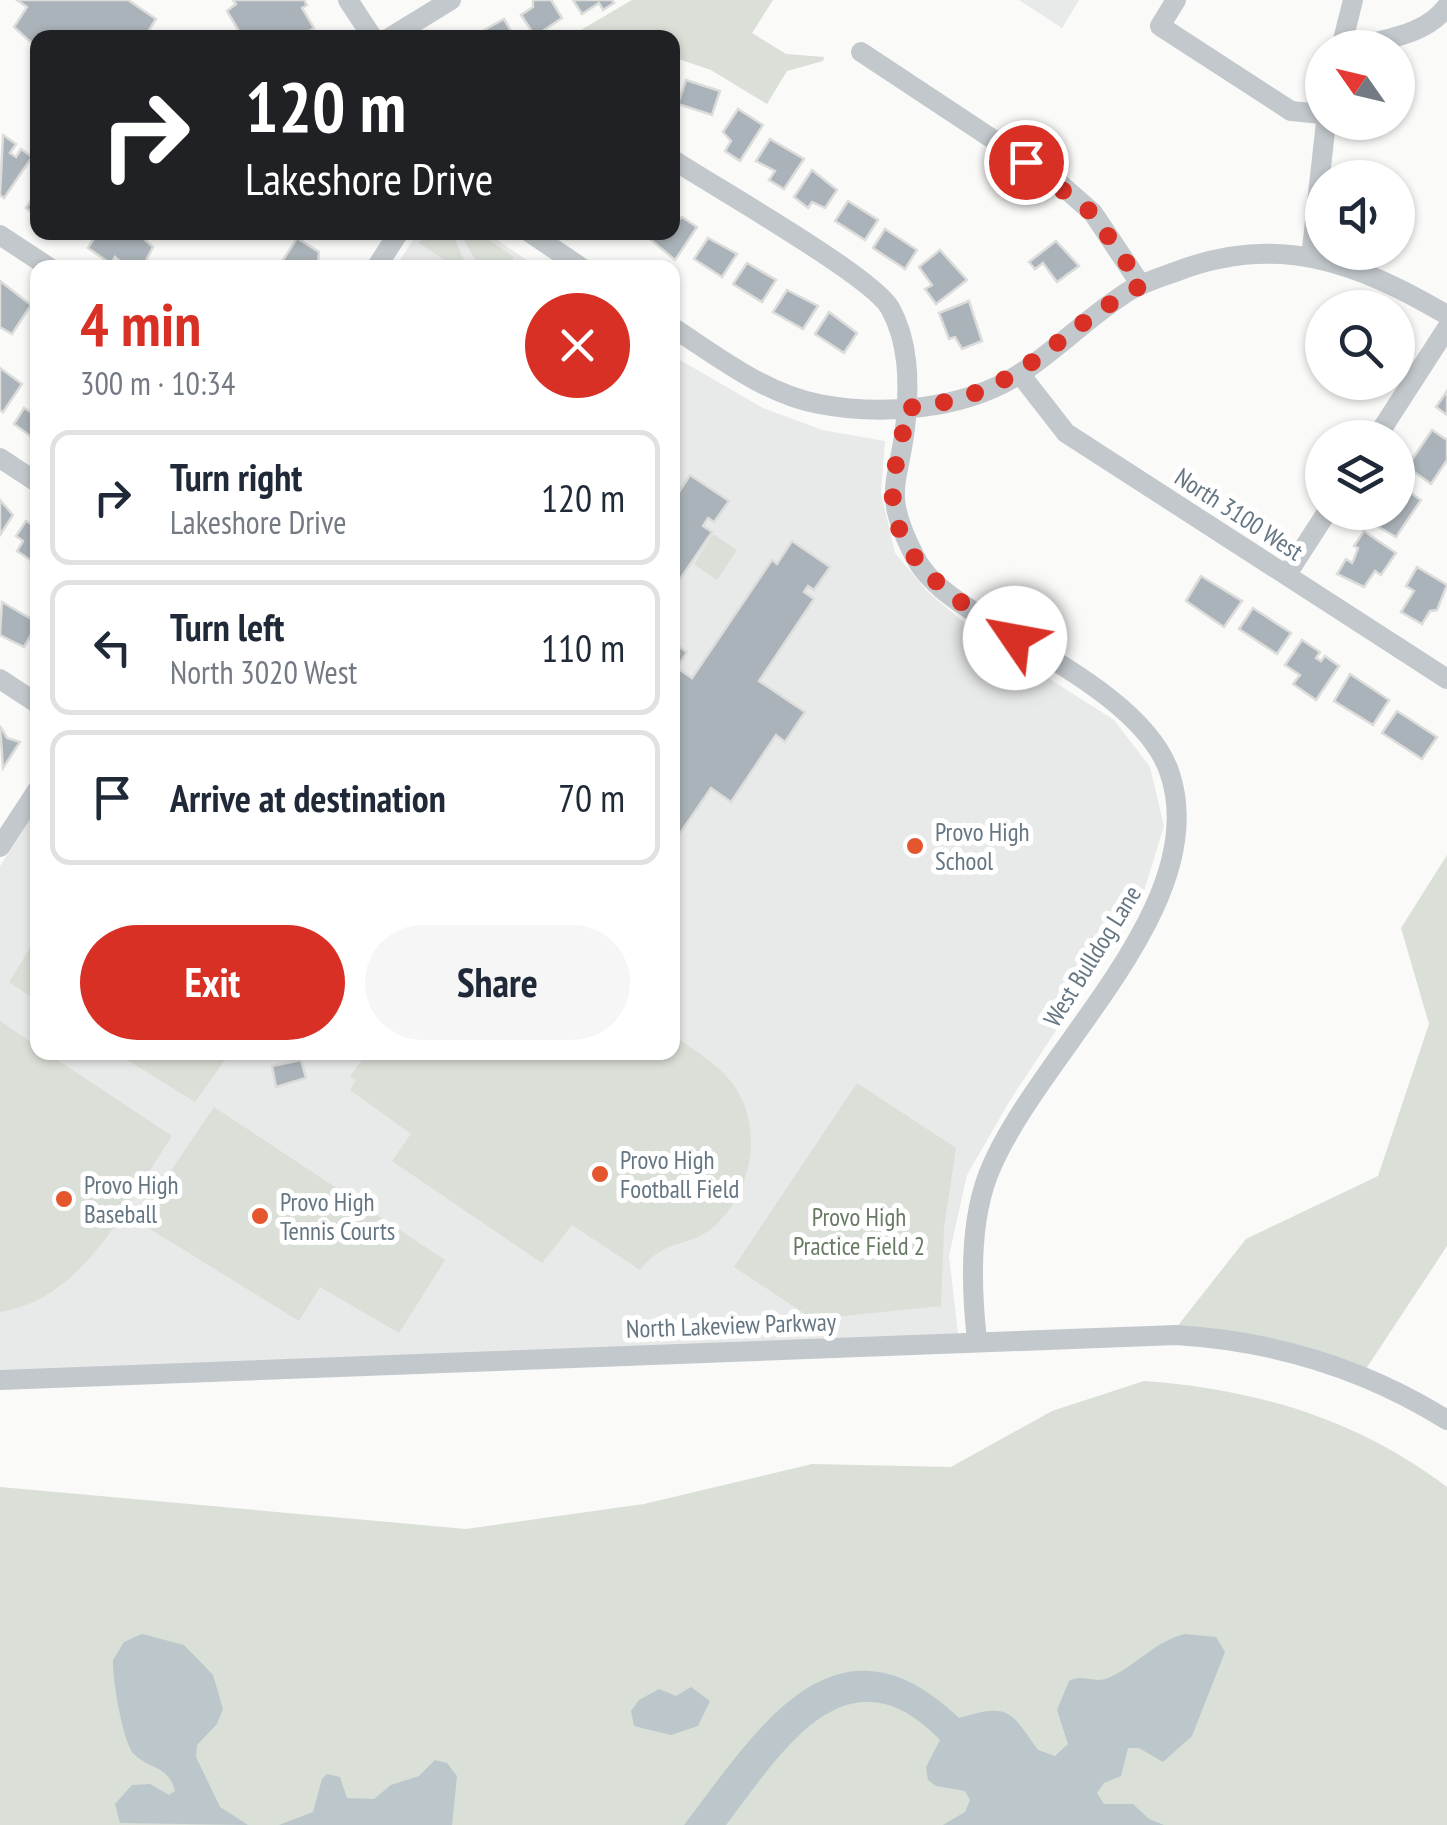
<!DOCTYPE html>
<html lang="en">
<head>
<meta charset="utf-8">
<style>
	:root { --surface:#fff; --page:#f6f6f7; --text:#1f2937; --muted:#747a83; --line:#e0e1e3; --accent:#d93025 }
	body { margin:0; font-family:"PT Sans Narrow",sans-serif; background:var(--page); color:var(--text); height:100vh; display:flex; flex-direction:column; font-size:38px; white-space:nowrap }
	* { box-sizing:border-box; margin:0 }
	p { font-size:32px; color:var(--muted) }
	.icon { flex:none; width:55px; height:55px; fill:none; stroke:currentColor; stroke-width:2; stroke-linecap:round; stroke-linejoin:round }
	.map { position:relative; flex:1; overflow:hidden }
	.panel { position:absolute; left:30px; top:260px; width:650px; height:800px; display:flex; flex-direction:column; background:var(--surface); border-radius:20px; box-shadow:0 2px 8px #0004 }
	.panel>* { flex:none }
	.top-card { position:absolute; left:30px; top:30px; width:650px; height:210px; border-radius:20px; box-shadow:0 2px 8px #0004; background:#202124; color:#fff; overflow:hidden }
	.needle { width:65px; rotate:304deg }
	.fabs { position:absolute; left:1305px; top:30px; display:grid; gap:20px }
	.fabs a { display:grid; place-items:center; width:110px; height:110px; border-radius:50%; background:var(--surface); box-shadow:0 2px 8px #0004; font-size:50px }
	.pin { position:absolute; display:grid; place-items:center; width:85px; height:85px; color:#fff; margin:-42px; border:5px solid #fff; border-radius:50%; box-shadow:0 2px 10px #0007 }
	.me { position:absolute; width:110px; margin:-55px; rotate:303deg; stroke-linejoin:round; filter:drop-shadow(0 0 8px #0008) }
	.turn { display:flex; align-items:center; gap:35px; height:210px; padding:0 50px; font-size:45px }
	.turn .icon { width:130px; height:130px; stroke-width:2.5 }
	.turn b { display:block; font-size:70px; line-height:85px }
	.round { display:grid; place-items:center; flex:none; width:105px; height:105px; border-radius:52px; background:var(--page) }
	.overview { display:flex; align-items:center; justify-content:space-between; height:170px; padding:0 50px }
	h1 { font-size:60px; font-weight:800; line-height:75px; color:var(--accent) }
	.primary-button { display:flex; gap:20px; margin-top:auto; padding:20px 50px }
	.primary-button a { flex:1; height:115px; border-radius:60px; background:var(--accent); color:#fff; font-size:40px; font-weight:800; line-height:115px; text-align:center }
	.primary-button a+a { background:var(--page); color:var(--text) }
	ul { padding:0; list-style:none }
	li { display:flex; align-items:center; gap:30px; height:135px; margin:0 20px 15px; padding:0 30px; border:5px solid var(--line); border-radius:20px }
	li div { flex:1 }
	li b { display:block; font-size:38px }
	li em { font-style:normal }
	.map>svg:first-child { display:block }
	.built { fill:#e8e9e9 }
	.green { fill:#dadfd7 }
	.water { fill:#bbc7cb }
	.building { fill:#aab3b9; stroke:#dcdcda; stroke-width:2.5 }
	.lines { fill:none; stroke-linecap:round; stroke-linejoin:round }
	.minor { stroke:#c3c8cc; stroke-width:20 }
	.route { stroke:#d93025; stroke-width:18; stroke-dasharray:0 32.4 }
	.poi-dot { fill:#e4572e; stroke:#fff; stroke-width:4 }
	.labels { text-anchor:middle; stroke-width:10; stroke-linejoin:round; paint-order:stroke }
	.street-label { font-size:25px; fill:#657683; stroke:#fff }
	.poi-label { font-size:25px; fill:#657683; stroke:#fff; text-anchor:start }
	.park-label { font-size:25px; fill:#687a64; stroke:#fff }
</style>
</head>
<body>
<div class="map">
<svg width="1447" height="1825" viewBox="0 0 1447 1825">
	<rect width="100%" height="100%" fill="#fafaf8"/>
	<g class="built">
		<path d="M1019,0H1079L1062,28Z"/>
		<path d="M418,232L487,233L537,267L395,268Z"/>
		<path d="M673,356L763,408L822,430L885,441L881,493L895,553L928,592L973,630L1114,720L1150,767L1164,826L1141,901L1009,1102L967,1175L949,1256L960,1350L0,1375V866L37,809L38,1052H672Z"/>
	</g>
	<g class="green">
		<path d="M632,0H773L752,33L786,54L824,57L823,61L787,71L767,104L711,70L673,57L672,38L569,37Z"/>
		<path d="M425,233H452L467,267H455L419,243Z"/>
		<path d="M460,233H478L514,257L509,267H479Z"/>
		<path d="M713,534L737,550L717,580L694,564Z"/>
		<path d="M1447,855V1246L1362,1375L1172,1333L1246,1239L1378,1176L1429,1024L1401,928Z"/>
		<path d="M37,937V1001L9,982Z"/>
		<path d="M0,1021L37,1046L38,1052L47,1053L172,1136C127,1202 87,1298 0,1312Z"/>
		<path d="M673,1035C695,1051 722,1066 737,1090C762,1131 752,1190 717,1224C691,1249 666,1236 640,1270L572,1225L542,1263L392,1161L411,1134L350,1090L356,1080L350,1076L364,1057L363,1053L672,1052Z"/>
		<path d="M116,1053H230L195,1102Z"/>
		<path d="M857,1083L956,1148L944,1227L941,1306L813,1319L734,1267Z"/>
		<path d="M214,1107L445,1260L399,1333L320,1287L299,1321L137,1221Z"/>
		<path d="M1144,1381C1256,1389 1357,1419 1447,1487V1825H0V1487L466,1529L644,1504L812,1464L951,1467L1052,1411Z"/>
	</g>
	<g class="water">
		<path d="M142,1634L184,1645L213,1675L223,1709L217,1724L197,1745L196,1757L220,1807L248,1825L120,1823L115,1804L132,1785L150,1784L169,1795L175,1791C168,1765 151,1770 135,1755C123,1745 112,1677 113,1660L124,1642Z"/>
		<path d="M1185,1634L1216,1637L1225,1652L1192,1736L1163,1762L1139,1748H1128L1121,1776L1104,1783L1097,1793L1104,1804H1133L1149,1819L1164,1825H943L965,1812L970,1800L965,1791L936,1786L928,1780L926,1767L940,1740C846,1642 780,1755 726,1825H684C756,1731 835,1599 959,1718C1009,1703 1010,1710 1038,1750L1055,1756L1068,1744L1057,1710L1069,1681C1083,1673 1094,1684 1108,1678C1135,1667 1155,1641 1185,1634Z"/>
		<path d="M691,1687L710,1701L698,1726L671,1735L634,1726L631,1711L639,1700L659,1689L676,1696Z"/>
		<path d="M435,1760L447,1763L457,1776L452,1825H279L313,1812L322,1779L327,1774L340,1777L347,1798L374,1799L391,1785L419,1776Z"/>
	</g>
	<g class="building">
		<path d="M17,0H128L156,19L144,38H38V49L14,27L27,7Z"/>
		<path d="M233,0H304L307,5L302,8L314,28L299,38H243L227,11L236,4Z"/>
		<path d="M551,0L562,18L535,36L521,15L533,7V0Z"/>
		<path d="M573,0H612L614,3L603,10L599,3L582,14Z"/>
		<path d="M504,19L515,38H472V37Z"/>
		<path d="M686,80L720,91L712,115L678,104Z"/>
		<path d="M738,109L763,125L740,161L725,151L731,141L723,132Z"/>
		<path d="M3,135L16,144L10,153L16,157L21,149L32,157L4,198L0,195Z"/>
		<path d="M770,139L804,159L784,189L769,180L775,171L756,161Z"/>
		<path d="M812,170L837,190L825,208L812,202L808,208L794,197Z"/>
		<path d="M35,194L38,195V217L26,208Z"/>
		<path d="M848,201L878,220L865,240L835,221Z"/>
		<path d="M682,217L697,227L675,260L650,239L654,232H672V225Z"/>
		<path d="M885,229L917,250L905,269L873,248Z"/>
		<path d="M98,232H136L153,247L142,268H127L115,257L111,264L88,248Z"/>
		<path d="M297,238L319,252L318,263L315,268H278Z"/>
		<path d="M708,238L737,254L722,277L694,259Z"/>
		<path d="M1056,241L1079,266L1057,282L1043,263L1035,269L1029,262Z"/>
		<path d="M940,250L967,280L936,304L925,289L932,285L919,267Z"/>
		<path d="M747,263L776,280L762,302L733,284Z"/>
		<path d="M0,281L31,305L12,334L0,327Z"/>
		<path d="M787,290L818,306L803,329L773,312Z"/>
		<path d="M969,301L982,341L962,349L955,337L949,339L939,313Z"/>
		<path d="M829,312L857,333L844,353L815,334Z"/>
		<path d="M0,368L22,384L3,412L0,410Z"/>
		<path d="M1447,391V415L1436,407Z"/>
		<path d="M38,404V441H37L14,424L24,408L32,413Z"/>
		<path d="M1432,430L1447,440V460L1431,484L1407,467Z"/>
		<path d="M690,475L729,501L714,522L708,518L703,526L712,532L672,591V492L677,495Z"/>
		<path d="M1398,484L1421,500L1396,537L1370,522L1376,512H1398Z"/>
		<path d="M0,500L13,515L0,535Z"/>
		<path d="M26,521L38,528V565L17,551L23,541L16,536Z"/>
		<path d="M1364,531L1396,553L1381,575L1375,571L1364,587L1337,574L1346,559L1352,563L1354,559L1358,548L1354,546Z"/>
		<path d="M792,541L830,567L814,590L808,586L804,592L814,599L759,681L805,712L785,742L776,735L731,802L711,788L672,845V642L687,652L677,668L692,678L772,560L777,564Z"/>
		<path d="M1417,567L1447,585L1437,610L1430,611L1422,624L1401,612L1414,591L1406,586Z"/>
		<path d="M1201,576L1242,601L1224,627L1186,601Z"/>
		<path d="M2,602L38,623L24,647L0,635Z"/>
		<path d="M1253,608L1291,633L1277,654L1239,629Z"/>
		<path d="M1302,640L1320,652L1316,658L1321,661L1325,656L1339,666L1316,700L1293,684L1300,675L1285,665Z"/>
		<path d="M1350,674L1389,700L1373,725L1334,701Z"/>
		<path d="M1397,711L1437,737L1422,759L1382,733Z"/>
		<path d="M0,726L7,738L20,742L3,768Z"/>
		<path d="M301,1060L306,1078L276,1087L272,1066Z"/>
	</g>
	<g class="lines">
		<g class="minor">
			<path d="M348,0L373,38"/>
			<path d="M1176,0L1160,26L1291,111L1322,114"/>
			<path d="M389,38L451,0"/>
			<path d="M1341,48L1353,0"/>
			<path d="M1352,48C1384,39 1427,35 1447,6"/>
			<path d="M861,52L1059,183L1093,213L1141,285"/>
			<path d="M672,159C713,186 872,276 890,308C909,342 909,382 906,419C900,485 880,489 915,557C928,583 958,602 982,617C1040,654 1148,705 1170,774C1214,908 1034,1056 988,1175C969,1225 971,1287 977,1340"/>
			<path d="M529,232L582,268"/>
			<path d="M0,235L50,268"/>
			<path d="M1311,257L1326,122"/>
			<path d="M376,268L399,232"/>
			<path d="M672,327C717,356 765,394 819,404C882,416 963,410 1018,375C1054,352 1084,321 1120,297C1136,285 1156,279 1175,272C1277,232 1357,262 1447,315"/>
			<path d="M1020,374L1066,433L1447,679"/>
			<path d="M1376,438L1447,328"/>
			<path d="M0,458L38,483"/>
			<path d="M1287,574L1327,512"/>
			<path d="M0,679L38,704"/>
			<path d="M0,847L38,789"/>
			<path d="M0,1380L1176,1335C1274,1341 1364,1368 1447,1420"/>
		</g>
	</g>
	<g class="lines">
		<path class="route" d="M1015,638C960,603 887,560 893,484C895,458 906,433 905,408C1024,398 1049,334 1142,285L1092,213L1026,162"/>
	</g>
	<g class="poi-dot">
		<circle cx="915" cy="846" r="10"/>
		<circle cx="600" cy="1174" r="10"/>
		<circle cx="64" cy="1199" r="10"/>
		<circle cx="260" cy="1216" r="10"/>
	</g>
	<g class="labels">
		<g class="street-label">
			<text transform="translate(1239 514) rotate(33)" y="9">North 3100 West</text>
			<text transform="translate(1092 956) rotate(-58)" y="9">West Bulldog Lane</text>
			<text transform="translate(731 1325) rotate(-2)" y="9">North Lakeview Parkway</text>
		</g>
		<g class="poi-label">
			<text x="935" y="841">Provo High<tspan x="935" dy="29">School</tspan></text>
			<text x="620" y="1169">Provo High<tspan x="620" dy="29">Football Field</tspan></text>
			<text x="84" y="1194">Provo High<tspan x="84" dy="29">Baseball</tspan></text>
			<text x="280" y="1211">Provo High<tspan x="280" dy="29">Tennis Courts</tspan></text>
		</g>
		<g class="park-label">
			<text x="859" y="1226">Provo High<tspan x="859" dy="29">Practice Field 2</tspan></text>
		</g>
	</g>
</svg>
<div class="fabs">
<a><svg class="needle" viewBox="-14 -14 28 28"><path d="M0-13l5 13h-10z" fill="#e53935"/><path d="M0 13l5-13h-10z" fill="#747a83"/></svg></a>
<a><svg class="icon" aria-label="sound" viewBox="0 0 24 24"><path d="M4 9h4l5-4v14l-5-4H4zM17 9q2 3 0 6"/></svg></a>
<a><svg class="icon" aria-label="search" viewBox="0 0 24 24"><circle cx="10" cy="10" r="6"/><path d="M15 15l6 6"/></svg></a>
<a><svg class="icon" aria-label="layers" viewBox="0 0 24 24"><path d="M12 4l9 5-9 5-9-5zM3 14l9 5 9-5"/></svg></a>
</div>
<div class="pin" style="left:1026px;top:162px;background:#d93025"><svg class="icon" aria-label="arrive" viewBox="0 0 24 24"><path d="M6 21V4h12l-3 4 3 4H6"/></svg></div>
<svg class="me" style="left:1015px;top:638px" viewBox="-20 -20 40 40"><circle r="19" fill="#fff"/><path d="M0-13L10 11 0 6-10 11z" fill="#d93025"/></svg>
<div class="top-card">
<div class="turn"><svg class="icon" aria-label="right" viewBox="0 0 24 24"><path d="M7 20v-9h11M14 6l5 5-5 5"/></svg><div><b>120 m</b>Lakeshore Drive</div></div>
</div>
<section class="panel">
<div class="overview"><div><h1>4 min</h1><p>300 m · 10:34</p></div><a class="round" style="background:#d93025;color:#fff"><svg class="icon" aria-label="close" viewBox="0 0 24 24"><path d="M6 6l12 12M18 6L6 18"/></svg></a></div>
<ul>
<li><svg class="icon" aria-label="right" viewBox="0 0 24 24"><path d="M7 20v-9h11M14 6l5 5-5 5"/></svg><div><b>Turn right</b><p>Lakeshore Drive</p></div><em>120 m</em></li>
<li><svg class="icon" aria-label="left" viewBox="0 0 24 24"><path d="M17 20v-9H6M10 6l-5 5 5 5"/></svg><div><b>Turn left</b><p>North 3020 West</p></div><em>110 m</em></li>
<li><svg class="icon" aria-label="arrive" viewBox="0 0 24 24"><path d="M6 21V4h12l-3 4 3 4H6"/></svg><div><b>Arrive at destination</b></div><em>70 m</em></li>
</ul>
<div class="primary-button"><a>Exit</a><a>Share</a></div>
</section>
</div>
</body>
</html>
